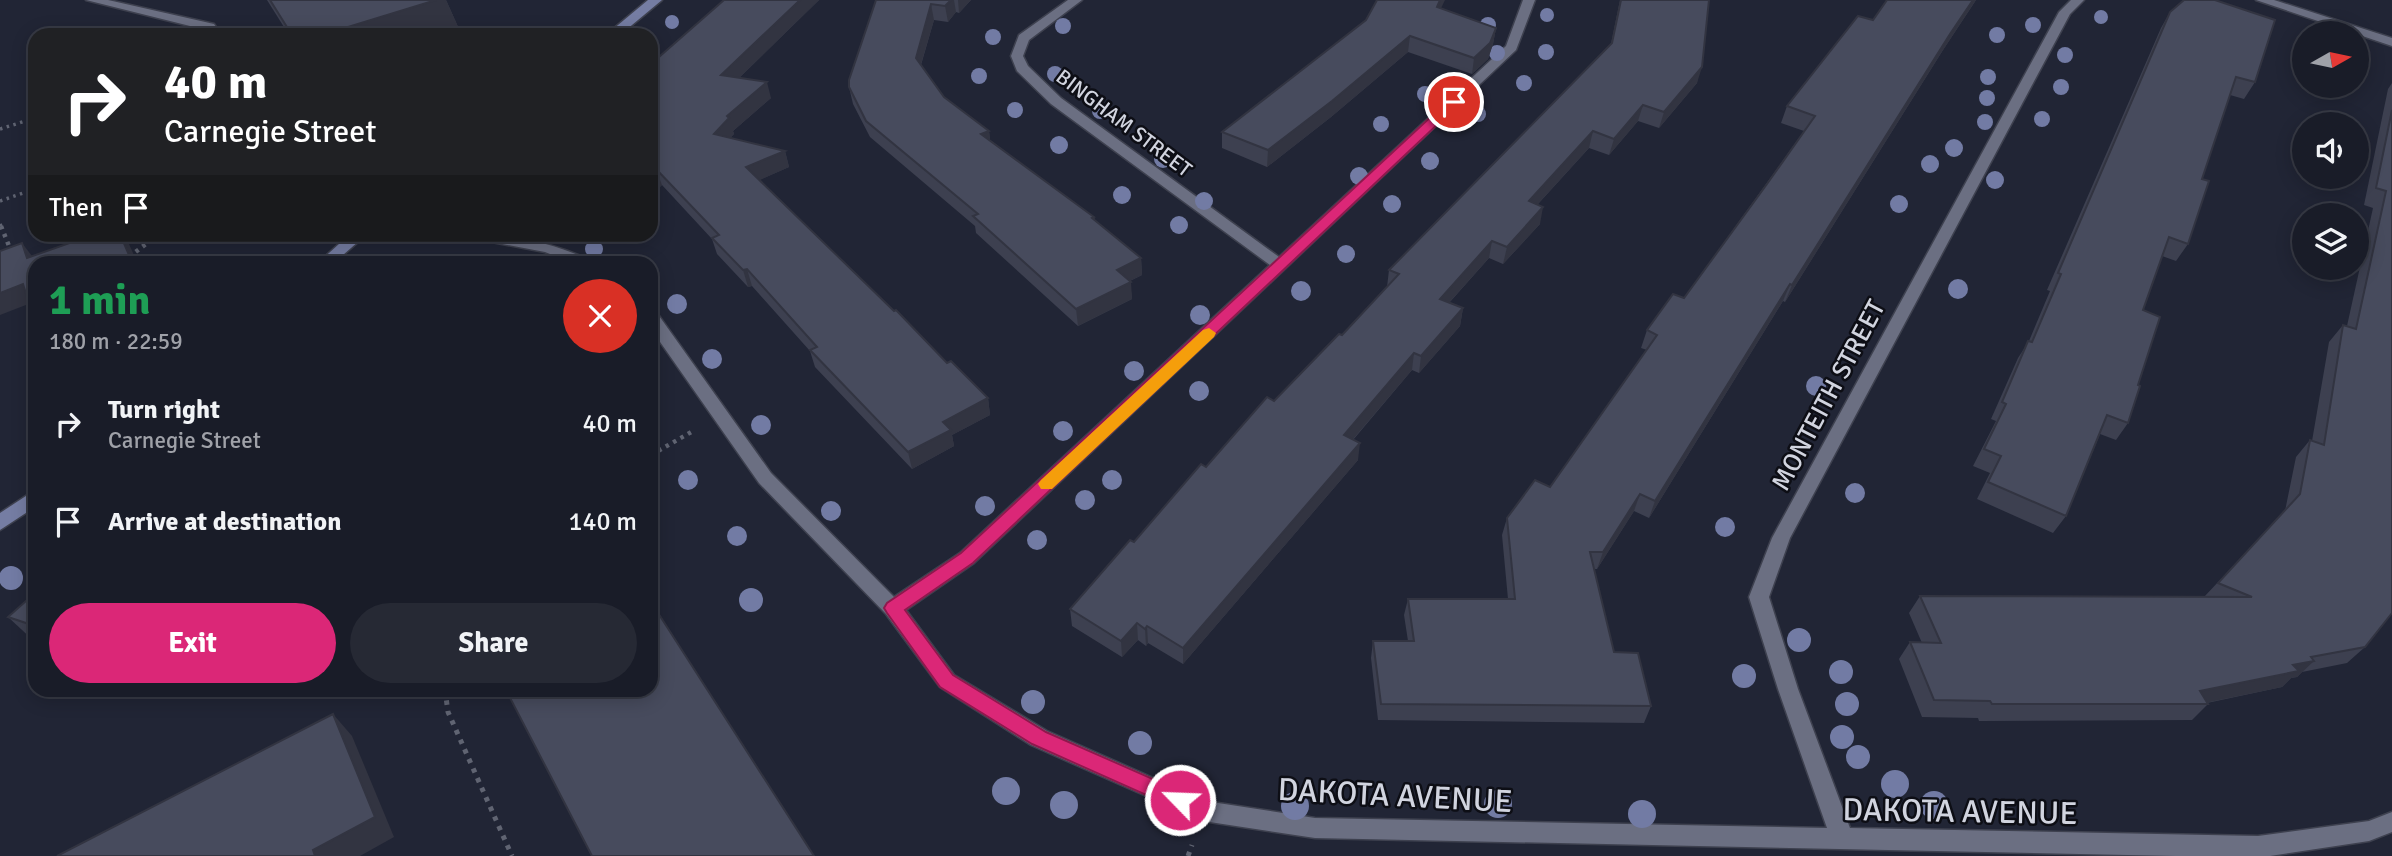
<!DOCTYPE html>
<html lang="en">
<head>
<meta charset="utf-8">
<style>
	:root { --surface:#191c28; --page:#262934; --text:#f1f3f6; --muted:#9fa1a8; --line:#373a45; --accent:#db2777 }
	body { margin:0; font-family:Signika,sans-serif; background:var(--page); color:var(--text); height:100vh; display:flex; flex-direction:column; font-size:26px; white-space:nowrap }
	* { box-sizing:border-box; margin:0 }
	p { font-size:23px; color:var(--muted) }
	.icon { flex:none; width:38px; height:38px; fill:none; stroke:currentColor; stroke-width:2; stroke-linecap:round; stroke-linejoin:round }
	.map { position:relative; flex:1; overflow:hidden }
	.details { position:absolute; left:28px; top:256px; width:630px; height:441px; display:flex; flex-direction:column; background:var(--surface); border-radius:21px; box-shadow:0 4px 18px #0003,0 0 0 2px var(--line) }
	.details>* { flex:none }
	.banner { position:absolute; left:28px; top:28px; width:630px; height:214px; border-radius:21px; box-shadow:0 4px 18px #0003,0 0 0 2px var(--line); background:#202124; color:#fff; overflow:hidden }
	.needle { width:46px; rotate:81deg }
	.controls { position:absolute; left:2292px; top:21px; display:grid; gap:14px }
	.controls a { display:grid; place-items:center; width:77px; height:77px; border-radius:50%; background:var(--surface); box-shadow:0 4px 18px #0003,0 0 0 2px var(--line); font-size:35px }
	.pin { position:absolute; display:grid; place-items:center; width:60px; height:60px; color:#fff; margin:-30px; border:4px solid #fff; border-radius:50%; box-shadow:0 2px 7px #0007 }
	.me { position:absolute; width:77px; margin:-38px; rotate:294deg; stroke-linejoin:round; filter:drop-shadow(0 0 5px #0008) }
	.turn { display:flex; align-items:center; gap:24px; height:147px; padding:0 21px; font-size:32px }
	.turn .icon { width:91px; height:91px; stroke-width:2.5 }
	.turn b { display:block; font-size:49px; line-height:60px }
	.then { display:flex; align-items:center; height:66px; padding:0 21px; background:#0003; gap:14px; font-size:26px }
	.round { display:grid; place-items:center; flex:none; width:74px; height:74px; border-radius:37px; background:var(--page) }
	.summary { display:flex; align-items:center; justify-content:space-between; height:119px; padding:0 21px }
	h1 { font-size:42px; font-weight:700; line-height:52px; color:#1e9e55 }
	.primary-button { display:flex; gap:14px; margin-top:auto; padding:14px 21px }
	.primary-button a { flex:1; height:80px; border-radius:42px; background:var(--accent); color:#fff; font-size:28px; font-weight:700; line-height:80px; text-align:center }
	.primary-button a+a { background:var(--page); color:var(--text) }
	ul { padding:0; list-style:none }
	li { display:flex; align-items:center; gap:21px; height:98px; padding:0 21px }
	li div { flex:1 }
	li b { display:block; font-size:26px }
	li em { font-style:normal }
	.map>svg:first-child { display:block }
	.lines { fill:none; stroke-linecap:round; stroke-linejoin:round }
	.lane-casing { stroke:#3e414f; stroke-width:3 }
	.street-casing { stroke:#3e414f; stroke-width:3 }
	.secondary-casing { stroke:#3e414f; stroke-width:3 }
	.path-far2 { stroke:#606472; stroke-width:3.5; stroke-dasharray:2.5 4.5; stroke-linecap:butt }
	.path-far1 { stroke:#606472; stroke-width:4.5; stroke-dasharray:3.5 5; stroke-linecap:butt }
	.path { stroke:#606472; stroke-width:5; stroke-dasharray:4.5 6; stroke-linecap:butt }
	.lane { fill:#6b6f82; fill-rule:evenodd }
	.street { fill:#6b6f82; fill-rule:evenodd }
	.secondary { fill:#757da3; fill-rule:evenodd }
	.tree { fill:#727ba4 }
	.wall { fill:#3d4050 }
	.shaded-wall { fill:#323441 }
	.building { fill:#474b5d; stroke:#323441; stroke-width:2 }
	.route { fill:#db2777; stroke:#8e194d; stroke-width:2 }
	.slow { fill:#f59e0b }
	.labels { text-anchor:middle; stroke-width:5; stroke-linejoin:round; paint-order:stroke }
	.far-street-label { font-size:21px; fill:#d1d4df; stroke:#0d0e15 }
	.street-label { font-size:26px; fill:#d1d4df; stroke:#0d0e15 }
	.near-street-label { font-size:32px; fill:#d1d4df; stroke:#0d0e15 }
</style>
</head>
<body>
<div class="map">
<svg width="2392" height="856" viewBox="0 0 2392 856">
	<rect width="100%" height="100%" fill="#212535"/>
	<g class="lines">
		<defs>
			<path id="lane" d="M86,0H108L214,24L216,27L210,31Z"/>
			<g id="street">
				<path d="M1068,0H1082L1029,40L1023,56L1028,66L1061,98L1279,257L1506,46L1523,0H1535L1516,50L974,563L906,610L954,675L1047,731L1205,801L1315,818L1827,828L1778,689L1749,597L1772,538L2059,12L2071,0H2084L2070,14L1790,538L1769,597L1798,689L1850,828L2258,836L2369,821L2392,812V832L2369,841L2270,856H2175L1315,838L1203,821L1031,745L940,687L886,614L759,483L651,329V312L657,313L771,473L894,597L960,553L1270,265L1051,104L1017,71L1011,56L1019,35Z"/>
				<path d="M2256,0H2274L2392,38V46Z"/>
				<path d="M469,234C512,234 549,242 588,259L591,262H570L545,252L476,239Z"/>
			</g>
			<g id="secondary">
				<path d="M648,0H662L620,35H606Z"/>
				<path d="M350,234H367L335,262H319Z"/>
				<path d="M35,490V507L0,530V513Z"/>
			</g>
		</defs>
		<use href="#lane" class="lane-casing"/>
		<use href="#street" class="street-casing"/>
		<use href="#secondary" class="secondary-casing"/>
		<g class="path-far2">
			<path d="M0,129L35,118"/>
			<path d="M0,201L35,189"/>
			<path d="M0,224L2,228"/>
		</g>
		<g class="path-far1">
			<path d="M1,226L11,251"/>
			<path d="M129,257L159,234"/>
			<path d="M651,455L693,431"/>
		</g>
		<g class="path">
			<path d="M445,690L448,712L512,856"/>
			<path d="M1188,856L1192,845"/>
		</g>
		<use href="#lane" class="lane"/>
		<use href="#street" class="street"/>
		<use href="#secondary" class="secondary"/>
	</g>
	<g class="tree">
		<circle cx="1547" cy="15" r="7"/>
		<circle cx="2101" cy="17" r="7"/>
		<circle cx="672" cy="22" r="7"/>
		<circle cx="1488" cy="25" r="8"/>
		<circle cx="2033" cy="25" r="8"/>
		<circle cx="1063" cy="26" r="8"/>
		<circle cx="1997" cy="35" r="8"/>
		<circle cx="993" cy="37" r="8"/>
		<circle cx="1546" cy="52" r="8"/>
		<circle cx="1497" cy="53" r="8"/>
		<circle cx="2065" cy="55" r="8"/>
		<circle cx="1055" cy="74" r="8"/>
		<circle cx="979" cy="76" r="8"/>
		<circle cx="1988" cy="77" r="8"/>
		<circle cx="1524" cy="83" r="8"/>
		<circle cx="2061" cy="87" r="8"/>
		<circle cx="1425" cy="94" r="8"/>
		<circle cx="1987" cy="98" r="8"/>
		<circle cx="1015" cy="110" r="8"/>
		<circle cx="1100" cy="111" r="8"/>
		<circle cx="1478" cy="114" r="8"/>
		<circle cx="2042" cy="119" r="8"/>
		<circle cx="1985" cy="122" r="8"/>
		<circle cx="1381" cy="124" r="8"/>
		<circle cx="1059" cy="145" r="9"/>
		<circle cx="1954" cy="148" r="9"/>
		<circle cx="1163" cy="159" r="9"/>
		<circle cx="1430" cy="161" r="9"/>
		<circle cx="1930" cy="164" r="9"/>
		<circle cx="1359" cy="176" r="9"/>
		<circle cx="1995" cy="180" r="9"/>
		<circle cx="1122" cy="195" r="9"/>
		<circle cx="1204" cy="201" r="9"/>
		<circle cx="1392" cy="204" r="9"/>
		<circle cx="1899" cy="204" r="9"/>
		<circle cx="1179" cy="225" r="9"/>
		<circle cx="594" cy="249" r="9"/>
		<circle cx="1346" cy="254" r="9"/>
		<circle cx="1958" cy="289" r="10"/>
		<circle cx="1301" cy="291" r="10"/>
		<circle cx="677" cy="304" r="10"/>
		<circle cx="1200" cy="315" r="10"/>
		<circle cx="712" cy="359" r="10"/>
		<circle cx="1134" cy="371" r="10"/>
		<circle cx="1816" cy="386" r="10"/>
		<circle cx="1199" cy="391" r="10"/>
		<circle cx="761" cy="425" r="10"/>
		<circle cx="1063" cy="431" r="10"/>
		<circle cx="688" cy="480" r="10"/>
		<circle cx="1112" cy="480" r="10"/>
		<circle cx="1855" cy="493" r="10"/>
		<circle cx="1085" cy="500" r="10"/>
		<circle cx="985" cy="506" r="10"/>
		<circle cx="831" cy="511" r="10"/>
		<circle cx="1725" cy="527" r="10"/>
		<circle cx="737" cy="536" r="10"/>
		<circle cx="1037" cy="540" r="10"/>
		<circle cx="11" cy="578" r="12"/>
		<circle cx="751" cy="600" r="12"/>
		<circle cx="1799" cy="640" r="12"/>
		<circle cx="1841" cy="672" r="12"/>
		<circle cx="1744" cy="676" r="12"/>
		<circle cx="1033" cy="702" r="12"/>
		<circle cx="1847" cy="704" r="12"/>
		<circle cx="1842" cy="737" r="12"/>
		<circle cx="1140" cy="743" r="12"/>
		<circle cx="1858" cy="757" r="12"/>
		<circle cx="1895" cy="784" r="14"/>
		<circle cx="1006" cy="791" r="14"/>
		<circle cx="1498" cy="804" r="14"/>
		<circle cx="1064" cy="805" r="14"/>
		<circle cx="1934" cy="805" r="14"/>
		<circle cx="1295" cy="806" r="14"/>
		<circle cx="1642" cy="814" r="14"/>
	</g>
	<g class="wall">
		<path d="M267,0H446L459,29L440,35H289Z"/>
		<path d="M724,0H819L739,78L771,98L733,131L734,134L730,138L785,151L789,167L759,180L947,363L988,398L990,415L952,435L954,446L912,469L815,367L810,351L752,286L748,287L717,254L712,239L662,185L651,195V64Z"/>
		<path d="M874,0H971L959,13L956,12L948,22L934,20L921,65L944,97L989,131L990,140L1094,217L1095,220L1141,258L1142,275L1130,281L1132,299L1078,326L976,233L975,226L870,137L853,104L849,87L876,0Z"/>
		<path d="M1620,0H1709L1697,83L1659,128L1638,121L1609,155L1589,148L1538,204L1540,224L1503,264L1489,258L1449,303L1463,308L1460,326L1419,373L1412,370L1353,440L1358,460L1183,664L1148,643L1146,646L1138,640L1122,657L1072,626L1070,609L1206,467L1342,335L1387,287L1389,270L1611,44Z"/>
		<path d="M1887,0H1976L1943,50L1785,302L1783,301L1649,518L1634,511L1597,569H1594L1614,652L1651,706L1644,723L1378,720L1371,658L1373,641H1408L1404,615L1408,599H1508L1502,535L1507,518L1550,487L1647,350L1641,348L1647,330L1684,298L1804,131L1781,123L1787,106L1873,20Z"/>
		<path d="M1441,8L1496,28L1493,44L1488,59L1472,74L1408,52L1331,117L1267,167L1222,148V132Z"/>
		<path d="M2170,12L2255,82L2244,99L2230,95L2202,179L2188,244L2176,261L2162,256L2143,310L2138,385L2128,423L2116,440L2100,434L2066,516L2053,533L1977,499L1990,473L1973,466L1996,421L1991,419L2018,358L2029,341L2050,291L2047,290L2161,28Z"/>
		<path d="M2392,83V613L2365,647L2347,663L2302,672L2297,677L2291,678L2282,687L2207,703L2208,704L2192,720L1979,721L1978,718L1922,717L1899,659L1910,642L1922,643L1909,613L1920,596L2204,597L2285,511L2296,457L2310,440L2312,441L2329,342L2343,325L2347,326L2373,208L2364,205L2388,89Z"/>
		<path d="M35,593V642L8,617Z"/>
	</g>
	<g class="shaded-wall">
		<path d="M436,0H446L459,29L440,35H322Z"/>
		<path d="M800,0H819L726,91L721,75Z"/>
		<path d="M951,0H954L956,12L948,22L945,6Z"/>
		<path d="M958,0H971L959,13Z"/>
		<path d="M1440,0H1445L1434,23L1437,7Z"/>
		<path d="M1973,0H1976L1943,50L1785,302L1792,285L1950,34Z"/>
		<path d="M931,4L934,20L918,74L916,58Z"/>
		<path d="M1496,28L1493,44L1488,59L1472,74L1474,58Z"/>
		<path d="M1410,36L1408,52L1331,117L1267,167L1268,150Z"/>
		<path d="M1702,67L1697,83L1659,128L1664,112Z"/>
		<path d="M767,82L771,98L733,131L734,134L719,150L714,134L727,116Z"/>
		<path d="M1643,105L1638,121L1609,155L1614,139Z"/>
		<path d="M989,131L991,148L981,134Z"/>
		<path d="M1593,131L1589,148L1525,218L1529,201Z"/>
		<path d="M785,151L789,167L751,184L746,167Z"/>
		<path d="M656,169L662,185L651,195V174Z"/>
		<path d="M1543,207L1540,224L1503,264L1507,247Z"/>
		<path d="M120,234H123L129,244L137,262H132Z"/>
		<path d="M1492,241L1489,258L1437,316L1440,299Z"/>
		<path d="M22,243L35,260L27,258Z"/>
		<path d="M1141,258L1142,275L1117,287V270Z"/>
		<path d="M747,269L752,286L748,287L743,270Z"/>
		<path d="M1131,282L1132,299L1078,326L1076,309Z"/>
		<path d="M23,284L35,298V308L31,303L0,315V293Z"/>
		<path d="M1790,284L1783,301L1649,518L1655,501Z"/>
		<path d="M1463,308L1460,326L1419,373L1421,356Z"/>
		<path d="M1414,353L1412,370L1342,452L1344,435Z"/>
		<path d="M988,398L990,415L952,435L954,446L912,469L908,452L943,422Z"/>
		<path d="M1360,443L1358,460L1183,664V648Z"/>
		<path d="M1640,494L1634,511L1597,569L1603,552Z"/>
		<path d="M1137,623L1138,640L1122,657L1121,641Z"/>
		<path d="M1147,626L1148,643L1146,646L1145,629Z"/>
		<path d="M2314,661L2297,677L2291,678L2282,687L2200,704V691L2293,665Z"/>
		<path d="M333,714L352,736L394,837L360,856H315L313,850Z"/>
	</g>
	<g class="building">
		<path d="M270,0H436L322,35H292Z"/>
		<path d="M724,0H800L721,75L767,82L727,116L729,118L714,134L785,151L746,167L894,311L896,310L947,363L951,361L988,398L943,422L951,430L908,452L810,350L817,347L747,269L743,270L712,238L719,235L656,169L651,174V64Z"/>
		<path d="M876,0H951L945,6L931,4L916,58L944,97L989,131L981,134L1094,217L1092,218L1141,258L1117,270L1131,282L1076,309L973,216L978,214L866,121L849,87V80Z"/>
		<path d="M1377,0H1440L1437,7L1496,28L1490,43L1474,58L1410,36L1332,101L1268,150L1222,132L1366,20Z"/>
		<path d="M1621,0H1709L1702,67L1664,112L1643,105L1614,139L1593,131L1529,201L1543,207L1507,247L1492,241L1440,299L1463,308L1421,356L1414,353L1344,435L1360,443L1183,648L1147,626L1145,629L1137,623L1121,641L1070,609L1130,540L1134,542L1201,464L1206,467L1267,397L1274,401L1339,334L1342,335L1399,274L1389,270L1612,43Z"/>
		<path d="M1887,0H1973L1950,34L1792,285L1790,284L1655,501L1640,494L1603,552H1590L1614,652L1638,653L1651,706L1381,704L1373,641H1414L1408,599H1515L1507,518L1535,480L1550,487L1657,335L1647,330L1673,294L1684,298L1767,184L1815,116L1787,106L1858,16L1873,20Z"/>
		<path d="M2184,0H2215L2275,20L2255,82L2236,77L2202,179L2209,181L2188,244L2169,237L2143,310L2160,317L2138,385L2140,386L2128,423L2107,415L2066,516L1988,482L2001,456L1984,449L2006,404L2002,402L2028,341L2032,342L2061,274L2058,273L2170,12Z"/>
		<path d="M35,57V72L29,59Z"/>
		<path d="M2392,110V613L2365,647L2311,657L2314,661L2293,665L2299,671L2200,691L2208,704H1992L1990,701L1934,700L1910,642L1941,643L1920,596L2252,597L2218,583L2300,494L2310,440L2324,445L2343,325L2356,329L2386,191L2376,188Z"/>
		<path d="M95,234H120L132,262H35V298L28,300L23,284L0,293V251L22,243L27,258Z"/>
		<path d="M35,593V626L8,617Z"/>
		<path d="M651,602L814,856H592L506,690H651Z"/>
		<path d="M333,714L375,817L313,850L315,856H57Z"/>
	</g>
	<path class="route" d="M1454,98L1458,99V105L973,563L905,610L953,675L1046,732L1187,794L1190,800L1187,807L1180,810L1173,807L1032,744L940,687L887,613L884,608L887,603L961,553L1450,99Z"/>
	<path class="slow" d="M1209,328L1216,333L1214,337L1052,489H1041L1038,484L1041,480L1203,330Z"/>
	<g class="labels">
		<g class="far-street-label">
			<text transform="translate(1124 123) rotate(37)" y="7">BINGHAM STREET</text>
		</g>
		<g class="street-label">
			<text transform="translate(1828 395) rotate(-62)" y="9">MONTEITH STREET</text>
		</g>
		<g class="near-street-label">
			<text transform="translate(1395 795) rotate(3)" y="11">DAKOTA AVENUE</text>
			<text transform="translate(1960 811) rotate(1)" y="11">DAKOTA AVENUE</text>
		</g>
	</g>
</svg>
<div class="controls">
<a><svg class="needle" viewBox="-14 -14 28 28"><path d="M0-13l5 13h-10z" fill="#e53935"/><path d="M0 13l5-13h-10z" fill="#9fa1a8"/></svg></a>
<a><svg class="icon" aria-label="sound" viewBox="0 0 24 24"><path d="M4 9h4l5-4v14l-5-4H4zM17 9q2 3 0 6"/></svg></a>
<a><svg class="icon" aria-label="layers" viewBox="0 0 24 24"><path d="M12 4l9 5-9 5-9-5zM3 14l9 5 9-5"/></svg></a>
</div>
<div class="pin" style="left:1454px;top:102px;background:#d93025"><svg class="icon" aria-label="arrive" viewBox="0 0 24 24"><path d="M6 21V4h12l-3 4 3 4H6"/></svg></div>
<svg class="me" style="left:1180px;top:800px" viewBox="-20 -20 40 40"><circle r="17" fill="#db2777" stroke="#fff" stroke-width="3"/><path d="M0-11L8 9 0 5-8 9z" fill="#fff"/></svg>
<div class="banner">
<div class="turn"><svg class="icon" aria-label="right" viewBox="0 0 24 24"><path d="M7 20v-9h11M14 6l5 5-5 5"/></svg><div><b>40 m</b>Carnegie Street</div></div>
<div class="then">Then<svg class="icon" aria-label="arrive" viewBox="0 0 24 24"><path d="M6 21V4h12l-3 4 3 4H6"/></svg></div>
</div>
<section class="details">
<div class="summary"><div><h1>1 min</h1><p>180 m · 22:59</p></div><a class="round" style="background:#d93025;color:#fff"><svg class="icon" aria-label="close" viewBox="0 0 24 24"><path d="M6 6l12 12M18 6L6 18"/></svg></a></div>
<ul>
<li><svg class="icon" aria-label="right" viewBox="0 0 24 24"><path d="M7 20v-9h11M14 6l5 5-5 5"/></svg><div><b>Turn right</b><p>Carnegie Street</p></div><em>40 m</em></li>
<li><svg class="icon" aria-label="arrive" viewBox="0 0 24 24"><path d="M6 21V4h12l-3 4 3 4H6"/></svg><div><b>Arrive at destination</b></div><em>140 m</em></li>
</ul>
<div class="primary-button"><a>Exit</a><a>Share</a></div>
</section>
</div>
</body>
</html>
